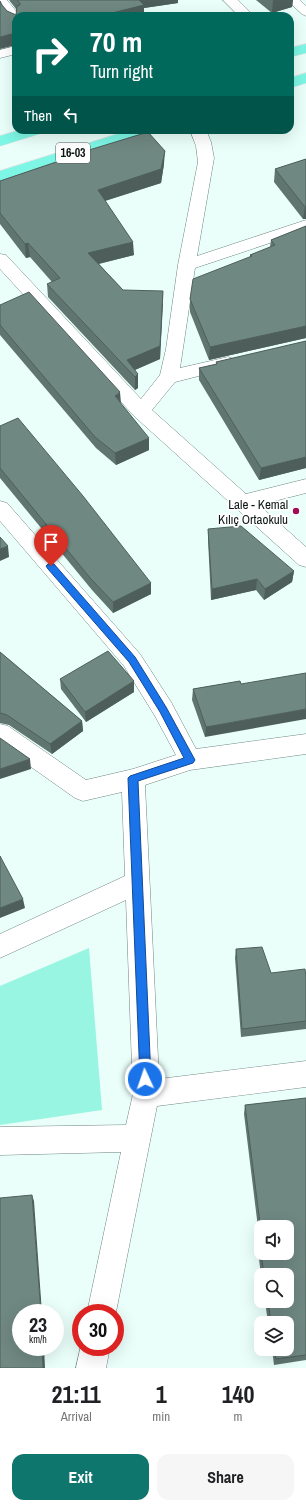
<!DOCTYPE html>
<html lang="en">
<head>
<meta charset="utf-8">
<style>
	:root { --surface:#fff; --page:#f6f6f6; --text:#202124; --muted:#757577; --accent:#0f766e }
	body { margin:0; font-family:"Archivo Narrow",sans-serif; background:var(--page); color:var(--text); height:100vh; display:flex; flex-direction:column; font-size:15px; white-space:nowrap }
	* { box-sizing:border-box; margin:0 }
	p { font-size:13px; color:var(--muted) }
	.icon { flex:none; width:22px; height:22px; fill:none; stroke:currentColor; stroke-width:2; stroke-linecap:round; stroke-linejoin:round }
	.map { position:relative; height:1368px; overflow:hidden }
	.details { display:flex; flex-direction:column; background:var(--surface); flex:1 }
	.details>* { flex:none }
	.top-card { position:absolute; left:12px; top:12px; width:282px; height:122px; border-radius:12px; box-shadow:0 4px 16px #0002; background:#00695c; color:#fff; overflow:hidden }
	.fabs { position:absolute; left:254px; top:1220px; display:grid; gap:8px }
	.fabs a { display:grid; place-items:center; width:40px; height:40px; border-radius:8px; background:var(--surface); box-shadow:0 4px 16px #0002; font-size:20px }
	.speed { position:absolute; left:12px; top:1304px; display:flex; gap:8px; font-size:20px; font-weight:700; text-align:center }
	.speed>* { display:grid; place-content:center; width:52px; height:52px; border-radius:50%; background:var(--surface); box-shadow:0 4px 16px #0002; line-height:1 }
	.speed small { font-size:10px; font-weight:400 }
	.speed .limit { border:6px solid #d22; background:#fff; color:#111 }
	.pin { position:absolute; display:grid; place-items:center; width:34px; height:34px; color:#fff; margin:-41px -17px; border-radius:50% 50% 50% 0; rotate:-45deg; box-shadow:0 0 4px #0007 }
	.pin .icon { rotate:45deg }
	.me { position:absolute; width:44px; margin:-22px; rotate:357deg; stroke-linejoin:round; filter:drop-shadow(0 0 3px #0008) }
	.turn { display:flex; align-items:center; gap:14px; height:84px; padding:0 12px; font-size:18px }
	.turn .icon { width:52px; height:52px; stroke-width:2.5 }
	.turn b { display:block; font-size:28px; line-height:34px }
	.then { display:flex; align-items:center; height:38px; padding:0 12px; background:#0003; gap:8px; font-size:15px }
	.eta { display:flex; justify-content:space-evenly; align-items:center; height:68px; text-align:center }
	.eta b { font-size:24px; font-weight:800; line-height:28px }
	.action { display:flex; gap:8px; margin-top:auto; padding:8px 12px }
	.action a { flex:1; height:46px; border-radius:12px; background:var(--accent); color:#fff; font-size:16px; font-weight:800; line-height:46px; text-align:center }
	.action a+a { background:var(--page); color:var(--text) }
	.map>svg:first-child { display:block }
	.green { fill:#98f5e2 }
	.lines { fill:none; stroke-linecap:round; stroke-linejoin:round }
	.lane-casing { stroke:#6e8580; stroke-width:1 }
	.street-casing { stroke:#6e8580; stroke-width:1 }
	.primary-casing { stroke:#dddede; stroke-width:1 }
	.lane { fill:#fff; fill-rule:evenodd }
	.street { fill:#fff; fill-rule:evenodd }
	.primary { fill:#7df6e5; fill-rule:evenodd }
	.wall { fill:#607570; fill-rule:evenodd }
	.shaded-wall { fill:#4e5f5b }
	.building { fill:#708882; stroke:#4e5f5b }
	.route { fill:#1a73e8; stroke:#114b97 }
	.poi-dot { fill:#9f0d55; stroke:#fff; stroke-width:1.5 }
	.labels { text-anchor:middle; stroke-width:3.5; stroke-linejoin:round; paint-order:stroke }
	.shield { fill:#fff; stroke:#565c5a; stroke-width:1 }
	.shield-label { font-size:12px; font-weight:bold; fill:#0d1614 }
	.poi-label { font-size:13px; fill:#0d1614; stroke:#fff; text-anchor:end }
</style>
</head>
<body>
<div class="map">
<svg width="306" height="1368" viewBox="0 0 306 1368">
	<rect width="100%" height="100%" fill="#eafffa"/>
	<path class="green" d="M89,948L102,1110L0,1125V986Z"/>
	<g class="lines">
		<defs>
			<path id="lane" d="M287,0H300L306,6V16L302,14Z"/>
			<g id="street">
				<path d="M0,0H7L20,16H16V25C5,23 0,10 0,0Z"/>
				<path d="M223,0H238L254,16H239Z"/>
				<path d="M16,46V54L0,58V50Z"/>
				<path d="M190,130H206L211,142L214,158L197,256L306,220V231L195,268L180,368L228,357L234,359L237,363L234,367L175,382L152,410L246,494L306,479V493L259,505L306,547V567L299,565L134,416L0,269V254L6,255L141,399L160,375L166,349L178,265L198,162L196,146Z"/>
				<path d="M0,501L7,503L140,654L171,702L196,749L306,734V754L190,770L145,785L159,1079L306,1061V1087L157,1106L115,1317V1313H87L121,1152L0,1155V1127L126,1125L133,1094L126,900L0,958V934L125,876L122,792L83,801L75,798L0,745V724L8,726L86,780L133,769L176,755L155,716L124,666L0,521Z"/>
				<path d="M81,1345V1347H110L106,1368H76Z"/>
			</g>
			<g id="primary">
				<path d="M306,44V53L290,57V48Z"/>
				<path d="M306,73V83L290,88V78Z"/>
				<path d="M20,130H44L42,133L0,146V136Z"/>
				<path d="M130,130H154L152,133L0,181V171Z"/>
			</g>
		</defs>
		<use href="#lane" class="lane-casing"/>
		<use href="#street" class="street-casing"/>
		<use href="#primary" class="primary-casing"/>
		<use href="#lane" class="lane"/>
		<use href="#street" class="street"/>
		<use href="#primary" class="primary"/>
	</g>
	<g class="wall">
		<path d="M9,0H178V3L144,8V16H16V45L2,5L7,11L16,15V9Z"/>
		<path d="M256,0H293L292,7L272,13Z"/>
		<path d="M76,154L164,164L161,183L105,201L134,255L99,264L123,290L163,304L160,359L135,370L138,388L135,390L48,297L47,284L52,282L30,257L26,258L0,224V181L76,155Z"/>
		<path d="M306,159V219H303L274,182L275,169Z"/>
		<path d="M306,226V338L209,360L190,312V299L250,257V255L270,247L271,240Z"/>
		<path d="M0,305L120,403L149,450L116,465L96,448L0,335Z"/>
		<path d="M306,341V468L259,480L199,380V368L216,364V362Z"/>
		<path d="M0,426L151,583V594L113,613L92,590L0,478Z"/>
		<path d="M208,529L294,571L292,582L264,600L256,590L211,600L208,540Z"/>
		<path d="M0,652L82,721L83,731L52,754L9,725L0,723Z"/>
		<path d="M60,679L134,681V692L86,722L61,689Z"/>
		<path d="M240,681L205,737L192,700L193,689Z"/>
		<path d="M236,949L271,973L306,977V1029L241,1037L235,958Z"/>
		<path d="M306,1098V1360L274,1365L272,1349H287V1323H268L265,1301H287V1275H261L258,1251L260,1244L244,1114L245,1105ZM261,1227L287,1253H261Z"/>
	</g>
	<g class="shaded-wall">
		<path d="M137,0H178V3L144,8V16H100Z"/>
		<path d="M273,0H293L292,7L272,13Z"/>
		<path d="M15,33L16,45L0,49V37Z"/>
		<path d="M165,151L164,164L161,183L98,203V190Z"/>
		<path d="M305,207H306V219H303Z"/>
		<path d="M133,242L134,255L89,266L88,253Z"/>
		<path d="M28,243L30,257L26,258L25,244Z"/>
		<path d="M163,291L160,359L130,372L127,360Z"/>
		<path d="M306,326V338L209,360L210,347Z"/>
		<path d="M138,374V388L135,390V377Z"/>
		<path d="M120,392L121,403L115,396Z"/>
		<path d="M149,438V450L116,465L115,453Z"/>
		<path d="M306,457V468L259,480L261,468Z"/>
		<path d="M8,546L9,557L0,561V549Z"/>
		<path d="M294,571L292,582L264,600L265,589Z"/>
		<path d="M257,579L256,590L211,600L212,589Z"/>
		<path d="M151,583V594L113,613V602Z"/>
		<path d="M134,681V692L86,722L85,712Z"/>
		<path d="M306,709V719L205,737L206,727Z"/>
		<path d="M82,721L83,731L52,754L50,744Z"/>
		<path d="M30,759L31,769L0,779V769Z"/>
		<path d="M23,899L25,908L0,918V908Z"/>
		<path d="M32,1195L34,1201L42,1313H41Z"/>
		<path d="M42,1347H44L45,1368H43Z"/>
	</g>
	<g class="building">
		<path d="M17,0H139L144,5L100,16H16V36L15,33L0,37V1L2,5L7,11L16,15L17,6L20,5V3Z"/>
		<path d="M148,132L165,151L161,169L98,190L133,242L88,253L123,290L163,291L160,346L127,360L138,374L135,377L47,284L60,278L28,243L25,244L0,213V181L77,155L76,154Z"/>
		<path d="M306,159V207H305L275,169Z"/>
		<path d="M306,226V326L210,347L190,299L193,279L252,256L250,255L275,245L271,240Z"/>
		<path d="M29,292L120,392L115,396L149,438L115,453L95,437L0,325V305Z"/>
		<path d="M306,341V457L261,468L199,368L217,364L216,362Z"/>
		<path d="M18,418L83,496L151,583L113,602L91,579L0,468V426Z"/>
		<path d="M241,526L294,571L265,589L257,579L212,589L208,529Z"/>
		<path d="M0,537L8,546L0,549Z"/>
		<path d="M108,651L134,681L85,712L60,679Z"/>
		<path d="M0,652L82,721L50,744L7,715L0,713Z"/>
		<path d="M306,673V709L206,727L193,689L240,681L241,684Z"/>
		<path d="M0,738L30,759L0,769Z"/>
		<path d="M0,856L23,899L0,908Z"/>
		<path d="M262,947L271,973L305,969L306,977V1021L242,1029L236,949Z"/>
		<path d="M306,1098V1355L276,1359L275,1349H287V1323H271L268,1301H287V1275H264L260,1244H261V1253H287V1227H261V1231L245,1105Z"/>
		<path d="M32,1195L41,1313H21V1347H42L43,1368H0V1198Z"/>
	</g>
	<path class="route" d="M51,563L54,564L135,657L166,707L195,760L193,763L138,781L151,1079L149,1083L145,1085L141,1083L140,1079L128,778L130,776L184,758L160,712L129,662L48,569L46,566L48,564Z"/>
	<circle class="poi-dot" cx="296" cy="511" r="4"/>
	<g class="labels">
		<rect class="shield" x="56" y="143" width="34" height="20" rx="3"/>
		<g class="shield-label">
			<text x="73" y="157">16-03</text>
		</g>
		<g class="poi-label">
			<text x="288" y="509">Lale - Kemal<tspan x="288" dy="15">Kılıç Ortaokulu</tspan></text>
		</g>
	</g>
</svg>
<div class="fabs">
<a><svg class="icon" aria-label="sound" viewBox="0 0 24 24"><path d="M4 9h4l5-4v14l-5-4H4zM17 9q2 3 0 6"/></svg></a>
<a><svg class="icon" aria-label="search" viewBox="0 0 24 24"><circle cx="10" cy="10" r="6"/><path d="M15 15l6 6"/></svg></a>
<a><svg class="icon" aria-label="layers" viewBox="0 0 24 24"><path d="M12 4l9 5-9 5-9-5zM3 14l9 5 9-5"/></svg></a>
</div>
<div class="speed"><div>23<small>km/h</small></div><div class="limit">30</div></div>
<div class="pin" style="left:51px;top:566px;background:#d93025"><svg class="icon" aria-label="arrive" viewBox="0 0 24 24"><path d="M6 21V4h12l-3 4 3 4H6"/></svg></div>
<svg class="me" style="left:145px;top:1079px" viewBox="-20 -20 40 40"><circle r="17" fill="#1a73e8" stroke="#fff" stroke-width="3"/><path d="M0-11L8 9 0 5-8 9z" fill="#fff"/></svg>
<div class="top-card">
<div class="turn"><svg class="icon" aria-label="right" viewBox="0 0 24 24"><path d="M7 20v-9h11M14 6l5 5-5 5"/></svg><div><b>70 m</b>Turn right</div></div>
<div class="then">Then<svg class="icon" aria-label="left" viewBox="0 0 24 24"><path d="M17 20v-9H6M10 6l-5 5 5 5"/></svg></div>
</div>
</div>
<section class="details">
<div class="eta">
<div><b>21:11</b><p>Arrival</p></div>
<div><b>1</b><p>min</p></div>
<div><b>140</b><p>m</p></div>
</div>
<div class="action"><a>Exit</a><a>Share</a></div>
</section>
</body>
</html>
